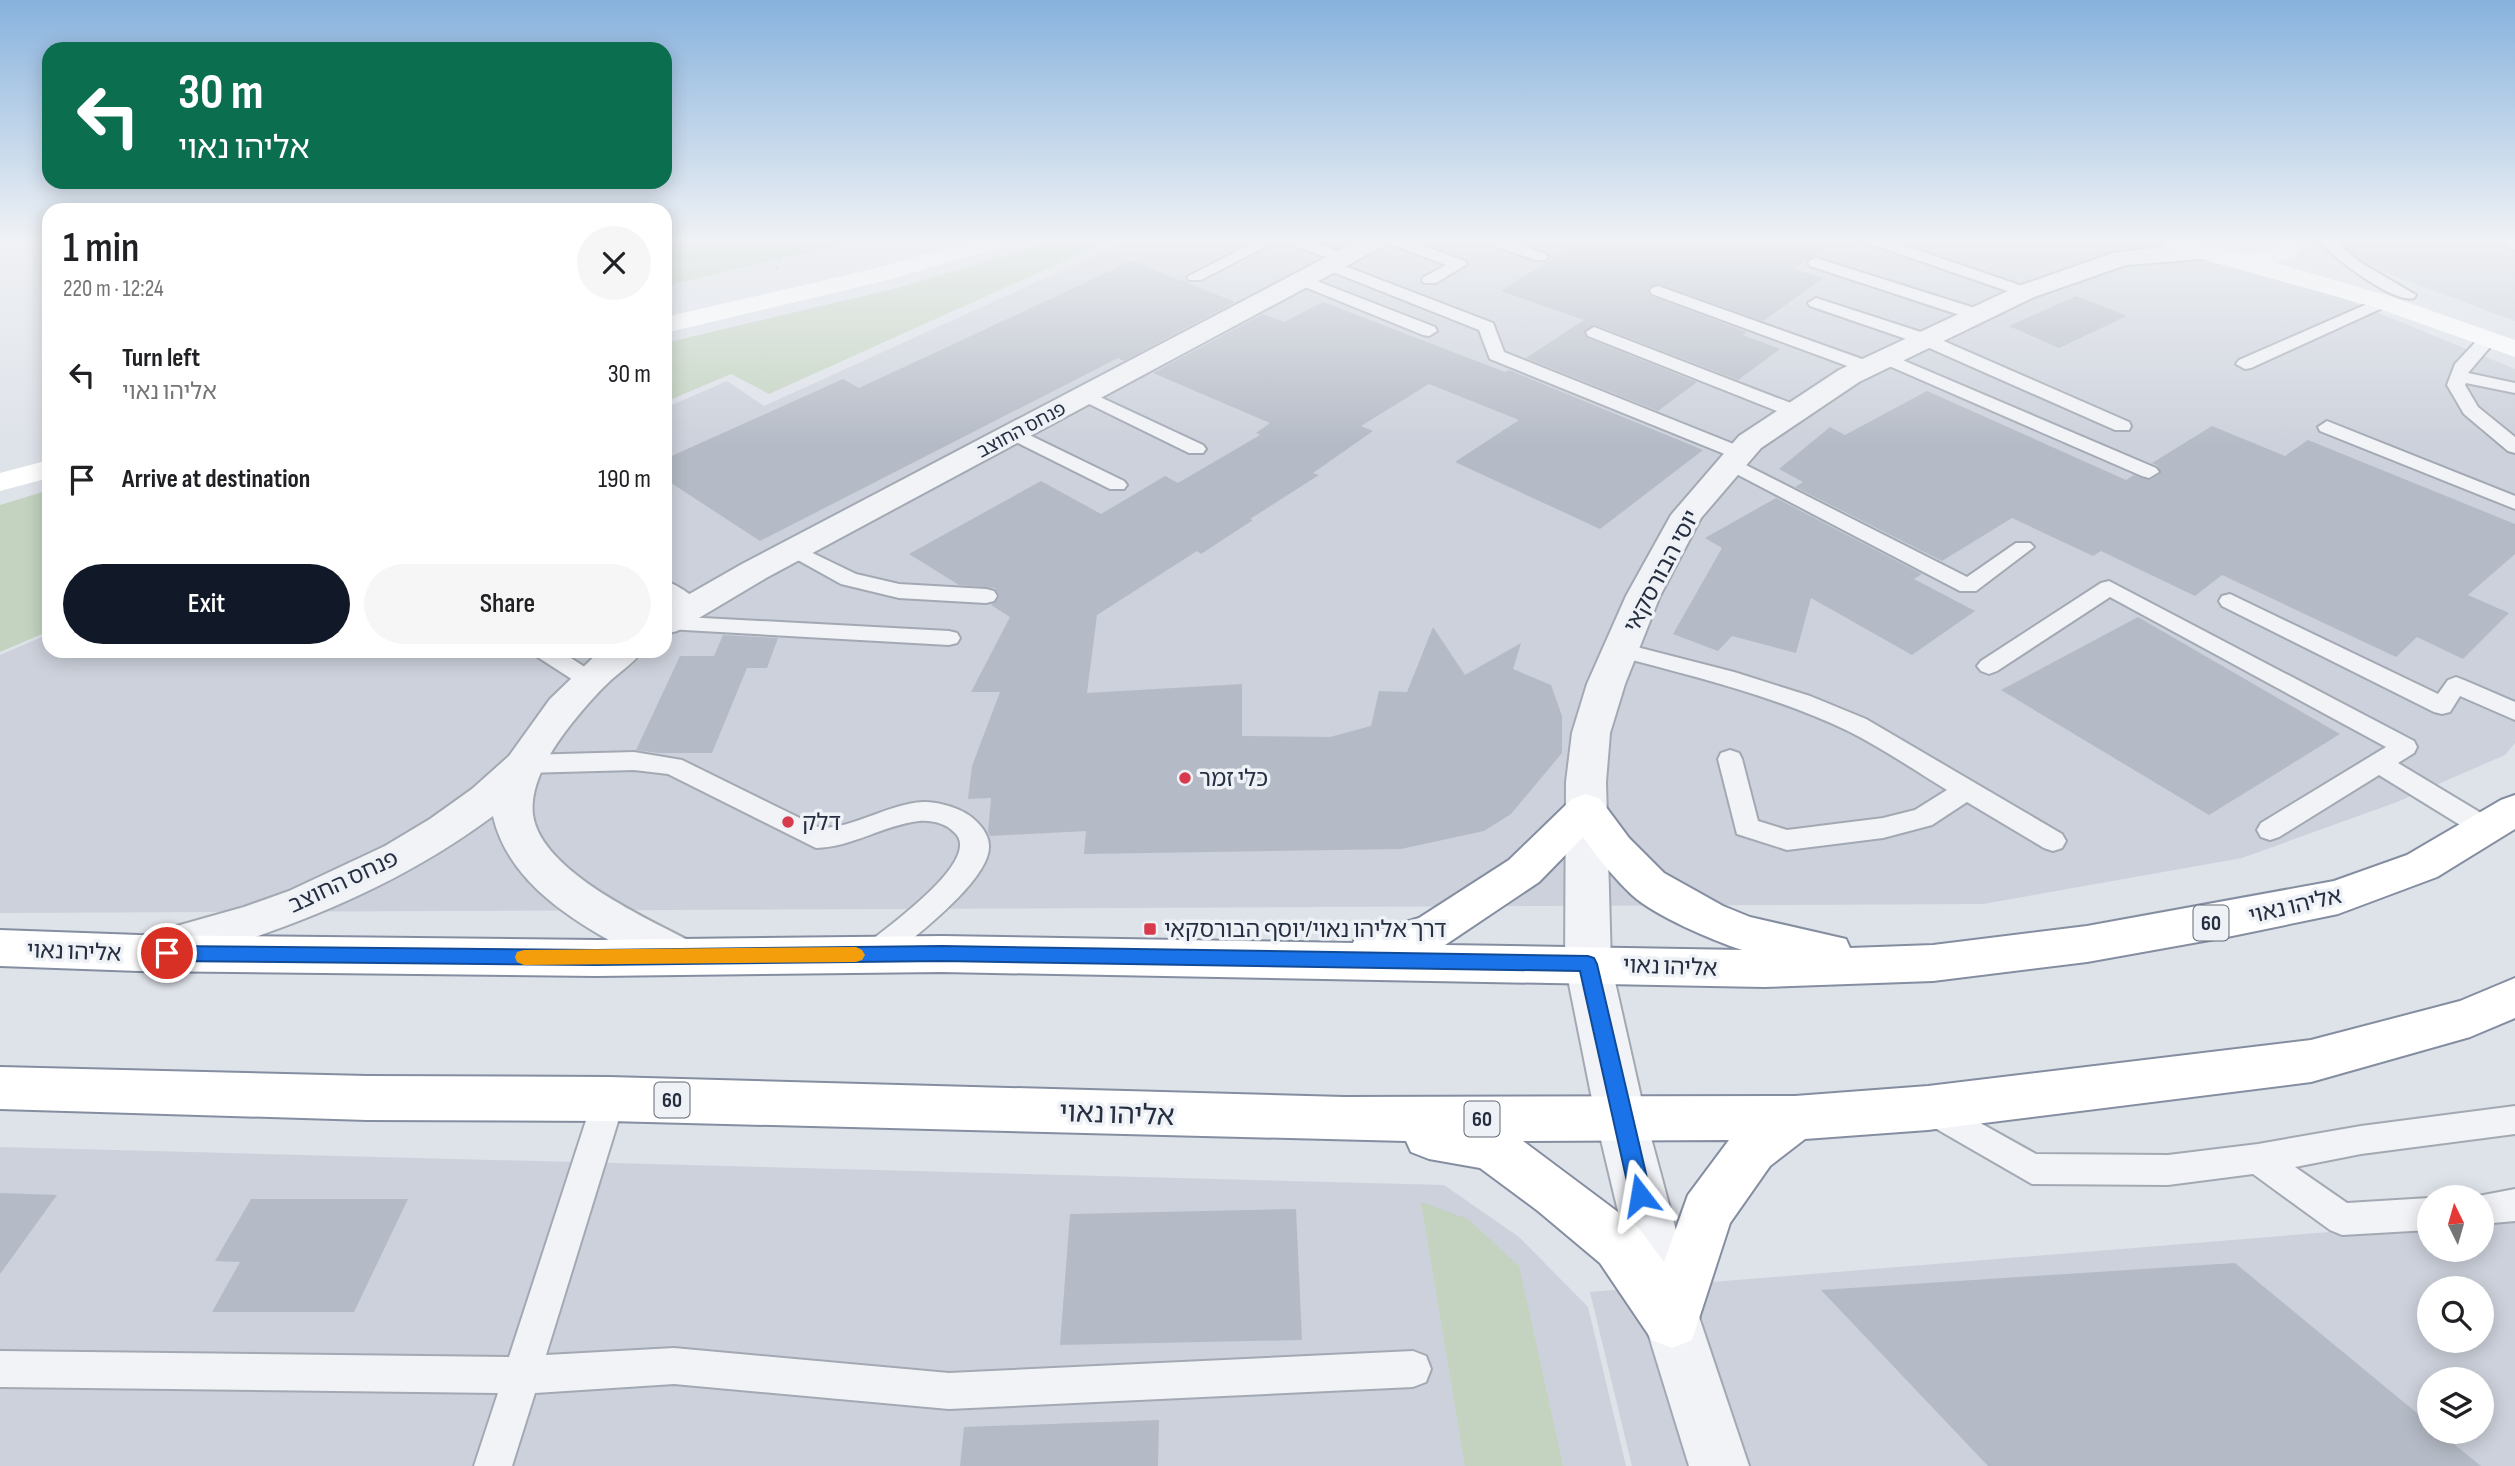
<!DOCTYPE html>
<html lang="en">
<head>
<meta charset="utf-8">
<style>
	:root { --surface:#fff; --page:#f6f6f6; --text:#202124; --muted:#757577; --accent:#111827 }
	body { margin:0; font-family:"Sofia Sans Condensed","Noto Sans Hebrew",sans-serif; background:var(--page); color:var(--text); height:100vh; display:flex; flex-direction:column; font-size:26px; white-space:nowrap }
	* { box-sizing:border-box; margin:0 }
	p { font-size:23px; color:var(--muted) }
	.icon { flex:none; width:38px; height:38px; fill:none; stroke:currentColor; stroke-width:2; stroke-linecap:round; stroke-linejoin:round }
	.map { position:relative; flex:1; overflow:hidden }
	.drawer { position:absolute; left:42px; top:203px; width:630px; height:455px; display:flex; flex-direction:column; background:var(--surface); border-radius:21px; box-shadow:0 4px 18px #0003 }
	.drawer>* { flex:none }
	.hud { position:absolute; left:42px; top:42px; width:630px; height:147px; border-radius:21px; box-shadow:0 4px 18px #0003; background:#0b6e4f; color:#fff; overflow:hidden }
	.needle { width:46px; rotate:355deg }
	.buttons { position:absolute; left:2417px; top:1185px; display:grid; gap:14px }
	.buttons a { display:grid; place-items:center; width:77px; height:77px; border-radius:50%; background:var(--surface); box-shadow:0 4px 18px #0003; font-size:35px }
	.pin { position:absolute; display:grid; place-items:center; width:60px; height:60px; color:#fff; margin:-30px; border:4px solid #fff; border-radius:50%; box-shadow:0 2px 7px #0007 }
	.me { position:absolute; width:77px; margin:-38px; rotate:346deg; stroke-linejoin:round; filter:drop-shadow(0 0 5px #0008) }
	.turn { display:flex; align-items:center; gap:24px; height:147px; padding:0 21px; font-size:32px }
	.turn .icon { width:91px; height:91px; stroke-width:2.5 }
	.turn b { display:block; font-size:49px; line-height:60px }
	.round { display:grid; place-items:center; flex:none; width:74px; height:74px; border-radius:37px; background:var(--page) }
	.overview { display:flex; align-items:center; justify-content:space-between; height:119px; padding:0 21px }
	h1 { font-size:42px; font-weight:600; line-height:52px }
	.action { display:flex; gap:14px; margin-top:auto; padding:14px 21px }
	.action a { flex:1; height:80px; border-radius:42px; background:var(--accent); color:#fff; font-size:28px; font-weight:600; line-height:80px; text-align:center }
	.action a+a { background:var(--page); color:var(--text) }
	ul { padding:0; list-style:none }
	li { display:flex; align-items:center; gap:21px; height:105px; padding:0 21px }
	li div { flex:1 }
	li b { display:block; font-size:26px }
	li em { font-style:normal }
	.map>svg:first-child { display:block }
	.built { fill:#ccd1db; fill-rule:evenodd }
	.green { fill:#c3d3bf }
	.building { fill:#b5bbc6 }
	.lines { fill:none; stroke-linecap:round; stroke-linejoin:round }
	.lane-casing { stroke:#a3a9b3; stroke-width:4 }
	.street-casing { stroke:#a3a9b3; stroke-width:4 }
	.highway-casing { stroke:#848ea0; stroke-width:4 }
	.path { stroke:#bcc0c8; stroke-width:2.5; stroke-dasharray:3.5 3.5; stroke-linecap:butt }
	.lane { fill:#f1f3f7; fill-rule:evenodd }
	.street { fill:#f1f3f7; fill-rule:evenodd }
	.secondary { fill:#fff; fill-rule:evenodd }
	.highway { fill:#fff; fill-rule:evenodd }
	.route { fill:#1a73e8; stroke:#114b97; stroke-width:2 }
	.slow { fill:#f59e0b }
	.poi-dot { fill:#d73a4c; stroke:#eef1f6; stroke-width:2.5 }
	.labels { text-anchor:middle; stroke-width:7; stroke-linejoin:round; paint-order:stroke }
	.far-street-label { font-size:19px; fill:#262f41; stroke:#eef1f6 }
	.shield { fill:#eef1f6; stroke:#626977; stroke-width:2 }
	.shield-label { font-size:21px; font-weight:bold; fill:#262f41 }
	.street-label { font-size:23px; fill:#262f41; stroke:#eef1f6 }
	.poi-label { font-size:23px; fill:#262f41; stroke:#eef1f6; text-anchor:start }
	.near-street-label { font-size:28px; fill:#262f41; stroke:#eef1f6 }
</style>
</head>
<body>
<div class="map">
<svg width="2515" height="1466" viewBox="0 0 2515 1466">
	<rect width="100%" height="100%" fill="#dee2e9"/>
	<g class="built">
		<path d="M1131,239H2199L2515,369V743L2505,755L2397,802L2242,858L1983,904L0,913V655L49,634V651H665V408L727,381L764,406Z"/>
		<path d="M2300,239H2515V321L2314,246Z"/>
		<path d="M0,1147L1444,1185L1519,1237L1588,1307L1626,1466H0Z"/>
		<path d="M2515,1217V1466H1632L1590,1292L2429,1224V1250H2482V1220ZM2429,1288H2482V1340H2429ZM2429,1379H2482V1432H2429Z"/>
	</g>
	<g class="green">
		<path d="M665,239H865L665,286Z"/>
		<path d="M1061,239H1113L769,394L731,374L665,402V343L897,288Z"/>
		<path d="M49,490V631L0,652V505Z"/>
		<path d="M1421,1202L1468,1219L1519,1266L1563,1466H1465Z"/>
	</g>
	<g class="building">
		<path d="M1585,239H1835L1794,269L1823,278L1763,321L1659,284L1650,287L1648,292L1651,296L1747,332L1743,335L1780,349L1738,380L1595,325L1585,330L1587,338L1697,382L1658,411L1526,358L1584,320L1501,291Z"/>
		<path d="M1132,261L1235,302L1124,361L1118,358L760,541L665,479V459L843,379L859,388Z"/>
		<path d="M2076,296L2127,316L2059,348L2009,326Z"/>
		<path d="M1323,302L1505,372L1509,370L1703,450L1600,529L1455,462L1519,420L1429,384L1361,426L1373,431L1313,473L1319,475L1250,519L1253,520L1201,554L1197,551L1097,615L1087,693L1242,684V736L1330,737L1371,726L1379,691L1407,692L1433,627L1465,675L1521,643L1513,669L1551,685L1562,716V753L1511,814L1484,831L1401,849L1084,854L1086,831L990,836L988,832L991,798L968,799L972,766L1000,692H971L1010,617L991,605L999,597L995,588L959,585L909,554L1041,481L1101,514L1165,476L1178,483L1260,435L1256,433L1270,423L1153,373L1263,314L1284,322Z"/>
		<path d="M1927,391L2126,480L2134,475L2150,480L2160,474L2158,466L2152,463L2212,426L2285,456L2308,440L2515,524V554L2468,595L2509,613L2463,659L2417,637L2396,657L2222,575L2195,596L2101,551L2093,556L2012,518L1942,561L1795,487L1803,482L1779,469L1830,427L1845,435Z"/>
		<path d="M1776,498L1922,574L1914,579L1975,611L1912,655L1811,598L1796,653L1732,636L1718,651L1673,634L1722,548L1705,538Z"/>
		<path d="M2138,617L2340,734L2209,815L2001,690Z"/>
		<path d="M723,635L778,638L767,668H747L712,753H658L636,750L680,656H714Z"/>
		<path d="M0,1193L57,1195L0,1274Z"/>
		<path d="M251,1199H408L354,1312H212L240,1262L215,1261Z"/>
		<path d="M1296,1209L1302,1340L1060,1345L1070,1214Z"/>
		<path d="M2235,1263L2429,1423V1432H2439L2481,1466H1988L1821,1290Z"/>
		<path d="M1159,1420L1158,1466H960L964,1427Z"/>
	</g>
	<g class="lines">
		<defs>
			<g id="lane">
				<path d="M1260,239H1280L1201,280H1189L1187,277Z"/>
				<path d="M1280,239H1303L1350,255L1352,258L1350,261H1338L1283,242Z"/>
				<path d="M1382,239H1404L1465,261L1467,264L1436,283H1424L1422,280L1424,277L1446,265L1385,242Z"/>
				<path d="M1482,239H1504L1545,254L1548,257L1545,260H1535L1485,242Z"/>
				<path d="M1862,239H1885L2031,289L2033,292L2031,295H2019L1865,242Z"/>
				<path d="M2317,239H2334L2358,261L2416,295L2414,298C2393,304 2331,256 2317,239Z"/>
				<path d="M2497,239H2515V250Z"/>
				<path d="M1816,258L1981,310L1983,314L1975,319L1969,318L1810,266L1808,263L1810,260Z"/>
				<path d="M1329,260L1493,323L1504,352L1746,449L1749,453L1739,459L1732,457L1490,359L1479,330L1323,268L1321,265L1323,262Z"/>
				<path d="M1301,275L1435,327L1437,331L1429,336L1423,335L1295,283L1293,280L1295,277Z"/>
				<path d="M1658,286L1873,363L1876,367L1867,372L1861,371L1652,294L1650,291L1652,288Z"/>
				<path d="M2383,297L2391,302L2389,305L2251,368L2245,369L2236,364L2239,360Z"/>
				<path d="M1816,298L1930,335L2129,422L2131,426L2129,430H2115L1918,343L1810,306L1808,303Z"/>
				<path d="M1594,327L1801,407L1803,411L1794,417L1787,415L1588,336L1586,332Z"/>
				<path d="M2488,334L2497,339L2468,373L2515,383V393L2466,383L2465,385L2478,407L2515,437V453L2508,451L2464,414L2447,385L2455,364L2482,335Z"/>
				<path d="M1886,353L2156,468L2159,472L2149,478L2142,476L1880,362L1877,358Z"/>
				<path d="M1085,390L1203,445L1206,449L1203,453H1189L1079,399L1076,395L1079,391Z"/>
				<path d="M2327,421L2515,496V509L2320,431L2318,427Z"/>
				<path d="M1013,427L1124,481L1127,485L1124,489H1110L1006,437L1004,433Z"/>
				<path d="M1730,457L1967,577L2016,543H2030L2034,547L1976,591H1960L1723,467L1720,463Z"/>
				<path d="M794,544L856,574L899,584L986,589L994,591L997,596L994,601L986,603L899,598L841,584L787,554L783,550L787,546Z"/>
				<path d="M665,581C678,585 696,597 703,608L700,613H684L665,598Z"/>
				<path d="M2109,581L2414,741L2417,747L2414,753L2398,763L2496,822L2500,829L2496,836L2487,839L2478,836L2379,775L2279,837L2270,840L2261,837L2257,830L2261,823L2386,747L2110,597L1997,671L1989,674L1981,671L1977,666L1981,661L2101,583Z"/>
				<path d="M2230,594L2438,694L2448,680L2456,677L2464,680L2515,702V720L2460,696L2450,712L2442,714L2434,712L2222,606L2219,601L2222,596Z"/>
				<path d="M665,616L949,631L957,633L960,638L957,643L949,645L667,629Z"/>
				<path d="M1621,643L1734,672L1810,696L1866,719L2062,834L2066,841L2062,848L2053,851L2044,848L1967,802L1932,825L1883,838L1787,850L1737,834L1718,759L1721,753L1730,750L1739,753L1742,759L1758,821L1787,830L1883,818L1915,810L1947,790C1914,770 1881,747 1846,730C1772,695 1692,676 1613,655L1610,650L1613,645Z"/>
				<path d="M533,651H560L597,675L601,680L597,685L589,688L581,685L536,656Z"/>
				<path d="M634,752L682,760L820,828C856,828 887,804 923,802C941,802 965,809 977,822C983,828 989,837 989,846C990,881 909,941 883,963L873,966L863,963L859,955L863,947C883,930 986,859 954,832C945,823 932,820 919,821C883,825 853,847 816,848L668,774L634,770L525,773L516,770L512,764L516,758L525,755Z"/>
				<path d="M609,1085L620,1089L625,1099L546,1355L674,1348L949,1373L1413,1351L1426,1356L1431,1369L1426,1382L1413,1387L949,1409L674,1384L535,1393L512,1466H474L498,1393L0,1387V1351L509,1357L593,1099L598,1089Z"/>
				<path d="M1932,1096L2036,1154L2168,1155L2258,1144L2361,1126L2515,1106V1134L2361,1154L2295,1167L2347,1203L2429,1198V1230L2342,1235L2330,1230L2253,1174L2168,1185L2032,1184L1921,1120L1916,1110L1921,1100Z"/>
				<path d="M2515,1189V1221L2482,1224V1197H2473Z"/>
			</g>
			<g id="street">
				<path d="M1361,239H1391L1387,244L766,578L677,631L665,634V608L742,564Z"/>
				<path d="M2177,245L2213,247L2216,252L2213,257L2204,259L2126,265L2034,297L1859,382L1761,448L1701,518L1660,596L1625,684L1610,733L1606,782L1611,964L1646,1119L1700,1320L1749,1466H1689L1644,1320L1596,1119L1565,964L1566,782L1572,733L1587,684L1626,596L1671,515L1739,436L1839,370L2016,287L2113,253Z"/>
				<path d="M600,651H642C634,663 622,670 611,680C597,693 584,708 572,723C553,747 529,783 533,815C541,872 650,920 696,944L703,957L696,970L680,975L664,970C598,934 511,895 493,816C392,891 278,934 157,967L141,962L135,949L141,936L244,907L289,891L385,846L430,819L472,789L509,756L550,699Z"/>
			</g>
			<g id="highway">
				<path d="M1586,794L1600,799L1629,838L1664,873L1723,906L1750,917L1846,939L1850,948L1933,945L2087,926L2334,881L2407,855L2501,800L2515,795V829L2437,877L2338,914L2232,936L2087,962L1933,981L1764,987L942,972L596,976L139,971L0,966V930L139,935L596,940L942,936L1353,943L1356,937L1419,918L1509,860L1572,799ZM1583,837C1598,858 1613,877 1632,895C1655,916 1712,940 1742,950L1445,945L1539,882Z"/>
				<path d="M2515,978V1018L2470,1037L2311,1082L1928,1130L1805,1139L1770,1166L1730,1223L1692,1340L1672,1348L1652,1340L1600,1263L1538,1211L1480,1168L1429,1159L1411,1152L1406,1141L609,1121L367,1120L0,1109V1067L367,1076L609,1077L1344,1097L1795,1096L1928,1086L2311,1040L2460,1001ZM1729,1140L1688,1195L1664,1262L1638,1227L1523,1141Z"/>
			</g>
		</defs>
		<use href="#lane" class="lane-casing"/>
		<use href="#street" class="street-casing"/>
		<use href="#highway" class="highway-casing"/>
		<path class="path" d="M777,269L784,239"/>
		<use href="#lane" class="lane"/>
		<use href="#street" class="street"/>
		<g class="secondary">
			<path d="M979,239H1017L1013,244L884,281L665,333V317L869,270Z"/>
			<path d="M2156,239C2167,239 2180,237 2190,239C2218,245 2252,262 2278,244L2277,239H2301L2303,246C2296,256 2287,260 2276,263L2392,297L2515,340V357L2374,307L2187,255L2160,244Z"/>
			<path d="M49,460V478L0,491V473Z"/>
		</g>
		<use href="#highway" class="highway"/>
	</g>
	<linearGradient id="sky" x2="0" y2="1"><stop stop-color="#87b2dd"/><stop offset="0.54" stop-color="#f0f2f5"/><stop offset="1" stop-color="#f0f2f5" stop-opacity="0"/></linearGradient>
	<rect width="2515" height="444" fill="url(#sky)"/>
	<path class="route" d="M167,946L596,950L942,946L1588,956L1594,958L1597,964L1651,1195L1648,1202L1640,1205L1633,1202L1630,1195L1580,971L942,961L596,965L167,961L160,958L158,953L160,948Z"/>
	<path class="slow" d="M856,947L862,950L865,955L862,960L856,962L524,965L517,962L515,957L517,952L524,950Z"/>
	<g class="poi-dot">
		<circle cx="1185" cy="778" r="7"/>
		<circle cx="788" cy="822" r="7"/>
		<rect x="1143" y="922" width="14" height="14" rx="3.5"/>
	</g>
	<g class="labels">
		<g class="far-street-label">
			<text transform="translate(1021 429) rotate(-28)" y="7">פנחס החוצב</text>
		</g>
		<g class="shield">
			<rect x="2193.5" y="905.5" width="35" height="35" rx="5"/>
			<rect x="654.5" y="1082.5" width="35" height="35" rx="5"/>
			<rect x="1464.5" y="1101.5" width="35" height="35" rx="5"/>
		</g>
		<g class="shield-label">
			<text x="2211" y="930">60</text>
			<text x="672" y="1107">60</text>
			<text x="1482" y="1126">60</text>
		</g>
		<g class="street-label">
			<text transform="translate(1661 571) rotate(-62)" y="8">יוסי הבורסקאי</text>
			<text transform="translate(343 881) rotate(-25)" y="8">פנחס החוצב</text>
			<text transform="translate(2295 905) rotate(-13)" y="8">אליהו נאוי</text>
			<text transform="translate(74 951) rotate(2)" y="8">אליהו נאוי</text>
			<text transform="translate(1670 966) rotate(2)" y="8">אליהו נאוי</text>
		</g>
		<g class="poi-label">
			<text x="1199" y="786">כלי זמר</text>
			<text x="802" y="830">דלק</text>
			<text x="1164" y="937">דרך אליהו נאוי/יוסף הבורסקאי</text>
		</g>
		<g class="near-street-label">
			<text transform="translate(1117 1113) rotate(2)" y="10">אליהו נאוי</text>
		</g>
	</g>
</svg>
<div class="buttons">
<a><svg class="needle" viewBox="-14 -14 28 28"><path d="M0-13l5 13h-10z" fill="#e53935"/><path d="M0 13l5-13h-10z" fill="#757577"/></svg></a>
<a><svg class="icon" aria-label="search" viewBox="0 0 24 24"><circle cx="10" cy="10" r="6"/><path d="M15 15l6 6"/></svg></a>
<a><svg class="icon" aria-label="layers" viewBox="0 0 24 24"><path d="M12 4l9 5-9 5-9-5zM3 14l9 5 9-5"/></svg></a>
</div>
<div class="pin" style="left:167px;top:953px;background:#d93025"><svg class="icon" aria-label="arrive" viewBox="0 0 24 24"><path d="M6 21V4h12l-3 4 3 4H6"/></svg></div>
<svg class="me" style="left:1640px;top:1195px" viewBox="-20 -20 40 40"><path d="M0-17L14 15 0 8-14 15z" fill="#1a73e8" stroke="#fff" stroke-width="4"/></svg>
<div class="hud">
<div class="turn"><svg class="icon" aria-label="left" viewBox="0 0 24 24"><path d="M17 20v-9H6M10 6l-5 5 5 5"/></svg><div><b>30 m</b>אליהו נאוי</div></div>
</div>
<section class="drawer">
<div class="overview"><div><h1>1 min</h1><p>220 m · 12:24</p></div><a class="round"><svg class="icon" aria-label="close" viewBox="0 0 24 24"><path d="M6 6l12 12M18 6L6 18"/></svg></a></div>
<ul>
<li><svg class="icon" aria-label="left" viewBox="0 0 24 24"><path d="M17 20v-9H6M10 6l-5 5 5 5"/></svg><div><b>Turn left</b><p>אליהו נאוי</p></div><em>30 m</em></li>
<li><svg class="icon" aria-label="arrive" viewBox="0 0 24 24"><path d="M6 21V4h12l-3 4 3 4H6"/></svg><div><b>Arrive at destination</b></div><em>190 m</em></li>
</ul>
<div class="action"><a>Exit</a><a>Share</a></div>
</section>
</div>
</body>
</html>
